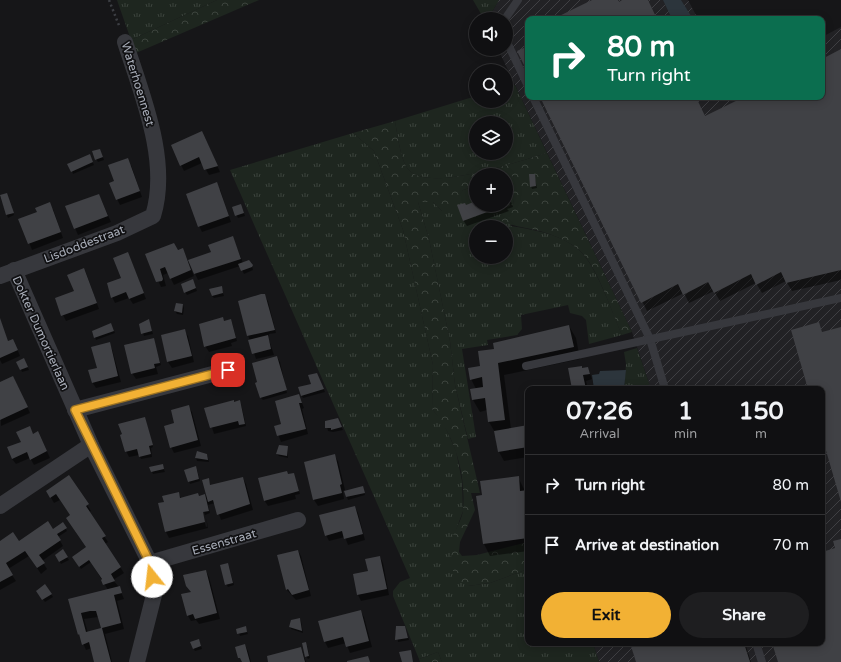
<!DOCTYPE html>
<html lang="en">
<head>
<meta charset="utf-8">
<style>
	:root { --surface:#101012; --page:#1e1e20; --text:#f1f3f6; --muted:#9c9d9f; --line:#303032; --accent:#f2b134 }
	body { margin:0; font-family:"Varela Round",sans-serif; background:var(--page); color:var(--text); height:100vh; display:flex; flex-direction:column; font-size:15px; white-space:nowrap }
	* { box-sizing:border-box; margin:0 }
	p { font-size:13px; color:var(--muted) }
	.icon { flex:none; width:22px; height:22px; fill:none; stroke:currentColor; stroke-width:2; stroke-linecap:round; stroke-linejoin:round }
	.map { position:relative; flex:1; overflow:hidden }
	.side { position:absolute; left:525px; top:386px; width:300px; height:260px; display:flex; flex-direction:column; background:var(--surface); border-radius:8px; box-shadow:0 2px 10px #0003,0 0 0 1px var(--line) }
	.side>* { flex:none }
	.top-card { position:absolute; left:525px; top:16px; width:300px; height:84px; border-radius:8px; box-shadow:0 2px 10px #0003,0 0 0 1px var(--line); background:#0b6e4f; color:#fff; overflow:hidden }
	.tools { position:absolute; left:469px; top:12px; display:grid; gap:8px }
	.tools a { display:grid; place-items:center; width:44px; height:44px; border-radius:50%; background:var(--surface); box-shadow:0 2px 10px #0003,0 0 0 1px var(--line); font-size:20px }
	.pin { position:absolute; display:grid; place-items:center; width:34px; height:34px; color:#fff; margin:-17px; border-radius:8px; box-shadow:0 2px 6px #0006 }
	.me { position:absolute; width:44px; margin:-22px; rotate:344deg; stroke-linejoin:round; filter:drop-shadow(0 0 3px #0008) }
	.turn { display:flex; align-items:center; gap:14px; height:84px; padding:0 16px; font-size:18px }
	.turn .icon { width:52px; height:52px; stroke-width:2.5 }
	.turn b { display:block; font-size:28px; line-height:34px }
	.eta { display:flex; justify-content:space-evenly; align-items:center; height:68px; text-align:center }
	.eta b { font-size:24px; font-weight:700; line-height:28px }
	.button { display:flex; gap:8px; margin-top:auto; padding:8px 16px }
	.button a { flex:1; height:46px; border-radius:24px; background:var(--accent); color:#111; font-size:16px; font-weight:700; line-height:46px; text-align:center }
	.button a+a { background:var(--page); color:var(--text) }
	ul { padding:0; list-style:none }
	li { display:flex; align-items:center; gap:12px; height:60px; padding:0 16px; border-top:1px solid var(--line) }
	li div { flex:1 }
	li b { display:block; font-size:15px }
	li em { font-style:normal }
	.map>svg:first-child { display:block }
	.industrial { fill:url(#industrial-furrows) }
	.grass { fill:url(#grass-tufts); fill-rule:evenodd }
	.forest { fill:url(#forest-crowns) }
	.water { fill:#2c353c }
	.shadow { fill:#0007; fill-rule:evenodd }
	.building { fill:#404145; fill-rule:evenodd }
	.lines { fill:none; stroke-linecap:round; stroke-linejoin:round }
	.path { stroke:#3d3f44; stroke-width:2.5; stroke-dasharray:2 3; stroke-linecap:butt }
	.lane { stroke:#37383d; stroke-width:8 }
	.street { stroke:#37383d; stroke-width:16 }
	.route-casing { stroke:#9d7322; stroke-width:10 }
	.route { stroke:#f2b134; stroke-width:7 }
	.labels { text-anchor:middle; stroke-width:3.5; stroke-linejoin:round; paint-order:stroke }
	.street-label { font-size:12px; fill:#a8adb8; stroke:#111113 }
</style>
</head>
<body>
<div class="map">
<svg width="841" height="662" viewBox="0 0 841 662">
	<defs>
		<pattern id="industrial-furrows" width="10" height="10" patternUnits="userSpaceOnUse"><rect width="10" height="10" fill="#222225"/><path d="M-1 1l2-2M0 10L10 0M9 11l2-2" fill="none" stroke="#3f3f43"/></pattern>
		<pattern id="grass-tufts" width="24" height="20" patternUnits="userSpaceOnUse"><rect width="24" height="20" fill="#1e261f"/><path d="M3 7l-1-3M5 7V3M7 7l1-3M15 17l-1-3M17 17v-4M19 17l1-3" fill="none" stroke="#3c433d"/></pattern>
		<pattern id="forest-crowns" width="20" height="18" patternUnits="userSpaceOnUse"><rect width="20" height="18" fill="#1e261f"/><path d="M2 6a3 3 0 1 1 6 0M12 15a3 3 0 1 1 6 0" fill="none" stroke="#3c433d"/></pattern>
	</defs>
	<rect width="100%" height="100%" fill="#161618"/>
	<path class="industrial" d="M499,0H688L698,19H528V97H822V37L841,27V662H599L593,643H822V389H651L632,332L498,49H506V19H488Z"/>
	<g class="grass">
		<path d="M117,0H217L131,40Z"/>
		<path d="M473,0H499L488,19H484Z"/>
		<path d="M515,85L547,153C519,161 430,193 409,170C401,163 397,132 395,121L476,96V101H506V87ZM476,123H506V153H476Z"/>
		<path d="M353,133L374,151L403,230L433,365L432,409L443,422L456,451L462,481L463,511L452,541L468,586L490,583L528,569V643H593L599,662H442L438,652L419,659L393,596V591L400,582L410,578L230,170Z"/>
		<path d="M515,176L511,189L514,204L511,226C534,230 562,234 580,251C597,267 612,312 622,335L589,344L586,320L582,316L570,313L568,305L521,315L522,329L517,335L487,340L488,345L462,349L476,437L468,439L455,385L450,341L429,239L418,202H433L442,211L457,198L463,190L476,186V205H506V178ZM476,227H506V257H476Z"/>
		<path d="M637,348L651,389H624L626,364L624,352Z"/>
	</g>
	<g class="forest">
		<path d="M217,0H259L136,53L131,40Z"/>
		<path d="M395,121C397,132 401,163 409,170C430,193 519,161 547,153L632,332L622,335C612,313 597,265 579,250C570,242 558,237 546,233C532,228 516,228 502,221V209L514,204L511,189L514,176L506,178V175H476V186L463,190L450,212L442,211L433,202H418L429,239L450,341L455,385L480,493H471L475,510L460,542L459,552L462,556L477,555L528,542V569L490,583L468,586L454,579C453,567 449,551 452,539C455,529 462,520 463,510C466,474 455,436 432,409L433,365L403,230L374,151L353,133Z"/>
		<path d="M438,652L442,662H420L419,659Z"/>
	</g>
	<g class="water">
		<path d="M663,0H681L693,19H672Z"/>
		<path d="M626,370L624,389H594L592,375L599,374L600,371Z"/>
	</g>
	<g class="shadow">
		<path d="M841,50V280L792,291L786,281L762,293L756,283L720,301L714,291L689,303L684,293L647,311L541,97H695L705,117L746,97H822V60Z"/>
		<path d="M205,138L220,172L209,175L202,163L184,171L181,165Z"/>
		<path d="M100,150L104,160L98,162L96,159Z"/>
		<path d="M91,158L94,165L73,174L72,171Z"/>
		<path d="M131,165L142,197L120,205L117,199Z"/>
		<path d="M534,175L537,188L532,189L531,186Z"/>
		<path d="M220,189L231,222L202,232L199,226Z"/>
		<path d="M6,194L14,215L8,218L0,196Z"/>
		<path d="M508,194L513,207L507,209L509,211L467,226L463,220L476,203V205H506V195Z"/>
		<path d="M99,195L111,222L78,235L66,207Z"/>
		<path d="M233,208H242L245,216L238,218Z"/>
		<path d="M53,209L63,238L32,250L20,219Z"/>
		<path d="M233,238L243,263L251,262L253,270L244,274L240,266L198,280L189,261L212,252Z"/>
		<path d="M183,249L194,276L174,285L168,273L163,275L166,286L161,287L146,254Z"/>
		<path d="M128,253L146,299L133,304L129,298L115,303L112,297L122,278Z"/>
		<path d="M85,270L99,309L66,321L63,315L75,292L81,271Z"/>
		<path d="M194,283L197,291L187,295L185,292Z"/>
		<path d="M221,287L224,296L214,298L212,296Z"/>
		<path d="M264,295L268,301L276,333L269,334L268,337L274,355L256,359L248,335Z"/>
		<path d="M183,305L184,308L183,315L177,314L175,311Z"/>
		<path d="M222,318L224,322L232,323L237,341L231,343L232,346L209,352L205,346Z"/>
		<path d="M0,319L8,342L16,346L20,356L2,364L0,360Z"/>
		<path d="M149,321L153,334L144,336L140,324Z"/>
		<path d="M111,324L115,333L96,340L93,331Z"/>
		<path d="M569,326L576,338L580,359L504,375L511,429L528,426V457L504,461L499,452L496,434L489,422L487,410L480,412L473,400L476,389L471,379L495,350Z"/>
		<path d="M184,330L188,336L194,362L172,368L168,362L162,335Z"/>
		<path d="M153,339L161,365L156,367L158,374L136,379L132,373Z"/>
		<path d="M109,343L112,349L121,382L96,388L92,382Z"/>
		<path d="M277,357L280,362L287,393L263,400L261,398Z"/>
		<path d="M18,362H25L29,370L22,372Z"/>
		<path d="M588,368L592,379L586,381L588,389H573Z"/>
		<path d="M318,377L325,392L303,398L301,395Z"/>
		<path d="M0,383H16L30,413L1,426Z"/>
		<path d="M299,395L304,408L302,409L308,434L281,442L275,426L282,424Z"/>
		<path d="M234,403L241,404L246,426L214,434L206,408Z"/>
		<path d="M188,406L192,412L201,446L174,453L171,447L176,424Z"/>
		<path d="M145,418L153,447L151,448L152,457L141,459L139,455L129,457L126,451Z"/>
		<path d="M326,422H339L343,430L333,432L328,431Z"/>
		<path d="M29,427L33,435L41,438L50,458L34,465L30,458L16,464L12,459Z"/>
		<path d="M287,447L288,458L279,456L277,454Z"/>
		<path d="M198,452L207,454L209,462L197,461L196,458Z"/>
		<path d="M334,455L338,461L345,490L343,491L344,499L318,506L314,500L305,462Z"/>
		<path d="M162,465L165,472L153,474L152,472Z"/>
		<path d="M197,470L200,481L190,484L189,481Z"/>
		<path d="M294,474L300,494L295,495L296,499L268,506L264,500Z"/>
		<path d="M69,476L91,511L89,512L108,542L105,544L124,573L113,580L119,587L124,599L117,601L124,629L105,634L112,662H95L92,648L86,650L79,634L69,600L108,590L91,562L81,569L75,560L87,548L71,516L60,500L54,503L47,491ZM98,617L102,629L88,633L84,619Z"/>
		<path d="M518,477L525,491H528V551L490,556L484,544L483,496Z"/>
		<path d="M243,478L246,484L253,510L221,520L215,503L208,505L210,513L205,515L208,528L169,538L166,532L159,504L165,502L178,493L181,498L207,495L208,479L211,487ZM201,508L204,512L208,526L206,527Z"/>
		<path d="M363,488L365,495L348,500L345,492Z"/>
		<path d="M355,507L358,513L365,540L348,545L345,537L329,541L326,535Z"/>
		<path d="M62,523L67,531L58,537L63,546L42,561L47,569L41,574L29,556L8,569L16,581L0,590V542H19L53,530Z"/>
		<path d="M63,551L69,560L61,564L56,555Z"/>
		<path d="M298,551L301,556L311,596L296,600L286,589Z"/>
		<path d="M380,557L383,563L389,595L361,601L358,595L354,575L369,572Z"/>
		<path d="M229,567L234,585L228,587L226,584Z"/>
		<path d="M206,571L209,577L220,619L199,624L196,620L191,621L188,616L192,593Z"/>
		<path d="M37,591L51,594L53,597L45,602Z"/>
		<path d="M361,612L364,617L372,647L350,653L346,643L328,648L325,642Z"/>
		<path d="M300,619L301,621L303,633L291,629L290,627Z"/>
		<path d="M397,627H405L409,640L398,642Z"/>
		<path d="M245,628L248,634L240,636L238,630Z"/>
		<path d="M199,640L202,649L195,651L193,648Z"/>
		<path d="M631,643H745L751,662H637Z"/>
		<path d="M245,645L248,651L251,662H242Z"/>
		<path d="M307,646L310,658L308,659L306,656Z"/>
		<path d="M301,648L306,662H269Z"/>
	</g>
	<g class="building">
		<path d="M592,0H618L619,2L622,0H648L657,19H553Z"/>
		<path d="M528,46V73L517,51Z"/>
		<path d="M841,49V270L786,283L781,272L756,285L751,274L714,293L708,282L683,295L678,284L641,303L540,97H696L705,116L744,97H822V59Z"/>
		<path d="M202,131L218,166L204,170L199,157L180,166L171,145Z"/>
		<path d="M100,149L103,157L95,160L92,151Z"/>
		<path d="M90,154L93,162L71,172L67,164Z"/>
		<path d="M128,158L140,191L116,200L109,183L114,181L108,165Z"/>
		<path d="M529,174H535L536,186L530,187Z"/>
		<path d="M217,182L229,216L198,227L186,194Z"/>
		<path d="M7,193L14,213L6,215L0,195Z"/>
		<path d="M508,193L511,201L506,202V194Z"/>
		<path d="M99,194L108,216L74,229L65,206Z"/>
		<path d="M476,201V205H506L463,221L457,205L465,203L466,205Z"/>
		<path d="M50,202L61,232L28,244L18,219L37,212L35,208Z"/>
		<path d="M241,204L244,213L235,216L232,207Z"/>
		<path d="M233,236L241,259L194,274L188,260L211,252L208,245Z"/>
		<path d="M174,243L178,250L183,248L191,270L170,279L165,267L160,269L163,279L162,281L156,282L145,254Z"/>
		<path d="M128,252L144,293L129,299L126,292L111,298L107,283L121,278L113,258Z"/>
		<path d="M249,260L253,265L252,267L241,271L238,264Z"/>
		<path d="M84,268L97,303L61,316L55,298L74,291L67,275Z"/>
		<path d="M193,279L196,288L184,293L181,284Z"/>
		<path d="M222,286L223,293L212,296L209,289Z"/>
		<path d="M261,294H265L275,330L247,336L238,301Z"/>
		<path d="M176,303L183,304L182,313L174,311Z"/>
		<path d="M223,317L224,321L231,319L236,338L204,347L199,324Z"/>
		<path d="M0,318L8,341L13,339L18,350L0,358Z"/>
		<path d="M149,319L152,331L141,334L139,324Z"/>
		<path d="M819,322L822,332L841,327V502L822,437V389H808L791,330Z"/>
		<path d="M111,323L114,331L94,338L92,331Z"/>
		<path d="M569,325L574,347L498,363L505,420L488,422L485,398L472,400L470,389L483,387L482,377L470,380L468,368L480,366L478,351L494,349L493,343Z"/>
		<path d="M185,329L192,356L167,362L161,335Z"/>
		<path d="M268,335L271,349L252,354L248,340Z"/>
		<path d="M154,338L160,363L154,364L155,368L131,374L124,345Z"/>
		<path d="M110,342L118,376L92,383L88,370L97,368L91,347Z"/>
		<path d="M277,356L287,390L260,398L255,383L257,382L252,363Z"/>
		<path d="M24,358L28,367L20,370L16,362Z"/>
		<path d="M582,366V368L588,367L590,374L583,375L586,389H572L568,368Z"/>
		<path d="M317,373L324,389L301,396L298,387L311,384L308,375Z"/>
		<path d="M13,376L28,407L0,420V382Z"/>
		<path d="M299,394L302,403H299L306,429L277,436L274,426L281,424L275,401Z"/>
		<path d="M234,400V402L240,400L245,424L239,425L238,421L210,428L204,408Z"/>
		<path d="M189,405L198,440L170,448L164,426L174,423L171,410Z"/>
		<path d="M145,417L153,445L149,446L151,454L139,457L137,449L125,452L120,435L122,434L118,424Z"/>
		<path d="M338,418L342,427L331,430V428H325V421Z"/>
		<path d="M528,425V447L498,452L494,431Z"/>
		<path d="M30,426L33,434L38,431L47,451L30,460L27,452L12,459L7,447L21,442L16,432Z"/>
		<path d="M279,445L288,446L287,456L276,454Z"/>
		<path d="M197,451L207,454L208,460L195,458Z"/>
		<path d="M335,454L342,484L340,485L342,493L313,500L304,462Z"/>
		<path d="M163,464L164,469L151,472L149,467Z"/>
		<path d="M196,466L199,479L188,482L184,470Z"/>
		<path d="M287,471L288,474L294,473L299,491L264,501L258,478Z"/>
		<path d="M69,475L89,504L86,506L106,536L102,538L121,567L111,574L115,581L103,585L101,580L102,579L89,560L79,567L72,557L86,547L66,518L70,515L56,494L50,498L46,491Z"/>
		<path d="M519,476L520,491L528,490V538L483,544L476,496L482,495L480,481Z"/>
		<path d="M243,477L250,504L217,515L213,500L208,502L202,480L209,478L210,485Z"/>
		<path d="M363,486L365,493L346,497L344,491Z"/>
		<path d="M179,492L180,498L198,493L199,496L205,494L209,511L203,512L205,522L165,532L158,503L164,502L162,496Z"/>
		<path d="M355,506L363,534L344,539L342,531L325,536L319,515Z"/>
		<path d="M48,521L53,529L63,522L67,528L57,534L61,540L39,555L45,563L37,568L25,551L6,563L13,575L0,582V541L13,532L19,541Z"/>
		<path d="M841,539V662H778L772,643H822V552L835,548L833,541Z"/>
		<path d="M63,549L68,557L59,562L55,555Z"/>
		<path d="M298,550L309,590L292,595L288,589L286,590L277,555Z"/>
		<path d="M380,556L387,589L357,595L353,574L368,571L365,559Z"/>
		<path d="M228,563L233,583L225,585L220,565Z"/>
		<path d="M206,570L217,613L195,619L193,614L187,616L181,594L191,592L186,586L183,575Z"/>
		<path d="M45,584L52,594L42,600L36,591Z"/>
		<path d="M120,586L122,593L114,595L121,623L102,628L111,662H94L89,642L82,645L79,634L78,635L68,599ZM90,611H96L101,628L86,632L81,613Z"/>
		<path d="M361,610L369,641L346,647L343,637L324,642L318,621Z"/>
		<path d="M300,618L302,631L289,627L291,620Z"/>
		<path d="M246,626L247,632L237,634L236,629Z"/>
		<path d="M396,626H405L408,638L395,640Z"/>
		<path d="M199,639L201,646L193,649L190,642Z"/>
		<path d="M306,642L309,656L305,657L302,643Z"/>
		<path d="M630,643H744L750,662H636Z"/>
		<path d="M245,644L250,662H242L240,658H238L235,647Z"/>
		<path d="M301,647L305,662H268L267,656Z"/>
		<path d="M411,650L413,662H402L399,652Z"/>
		<path d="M368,656L370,662H347V661Z"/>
	</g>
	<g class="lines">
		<path class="path" d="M109,0L120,28"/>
		<g class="lane">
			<path d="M505,19L518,0"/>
			<path d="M506,40L528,86"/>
			<path d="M533,97L650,339L665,389"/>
			<path d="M526,366L841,298"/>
			<path d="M756,643L762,662"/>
		</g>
		<g class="street">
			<path d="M14,270L91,445L150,563L155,591L137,662"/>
			<path d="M0,276L117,233L153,216C170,161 142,95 125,42"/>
			<path d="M75,410L228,370"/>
			<path d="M0,506L91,445"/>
			<path d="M150,563L298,520"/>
		</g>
	</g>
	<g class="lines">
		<defs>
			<path id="route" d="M152,577L150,563L75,410L228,370"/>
		</defs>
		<use href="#route" class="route-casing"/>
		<use href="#route" class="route"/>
	</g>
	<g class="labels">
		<g class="street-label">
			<text transform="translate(138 84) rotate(73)" y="4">Waterhoennest</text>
			<text transform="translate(84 244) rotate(-21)" y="4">Lisdoddestraat</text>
			<text transform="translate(41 333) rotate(66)" y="4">Dokter Dumortierlaan</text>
			<text transform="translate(224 542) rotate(-16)" y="4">Essenstraat</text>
		</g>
	</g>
</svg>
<div class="tools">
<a><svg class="icon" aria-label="sound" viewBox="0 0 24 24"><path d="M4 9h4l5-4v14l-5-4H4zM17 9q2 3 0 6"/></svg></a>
<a><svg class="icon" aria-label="search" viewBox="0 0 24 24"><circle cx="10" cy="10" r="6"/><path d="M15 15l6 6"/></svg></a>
<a><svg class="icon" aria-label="layers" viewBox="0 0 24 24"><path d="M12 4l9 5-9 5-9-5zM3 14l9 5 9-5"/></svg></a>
<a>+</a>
<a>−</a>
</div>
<div class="pin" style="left:228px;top:370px;background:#d93025"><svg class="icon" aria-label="arrive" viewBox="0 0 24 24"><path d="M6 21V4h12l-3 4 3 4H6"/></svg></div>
<svg class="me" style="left:152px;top:577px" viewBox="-20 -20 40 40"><circle r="19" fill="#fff"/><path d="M0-13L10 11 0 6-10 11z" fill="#f2b134"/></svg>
<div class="top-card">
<div class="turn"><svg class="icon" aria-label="right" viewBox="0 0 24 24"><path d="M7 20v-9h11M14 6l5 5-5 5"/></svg><div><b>80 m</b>Turn right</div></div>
</div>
<section class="side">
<div class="eta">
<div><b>07:26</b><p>Arrival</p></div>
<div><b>1</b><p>min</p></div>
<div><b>150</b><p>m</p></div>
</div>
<ul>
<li><svg class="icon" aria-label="right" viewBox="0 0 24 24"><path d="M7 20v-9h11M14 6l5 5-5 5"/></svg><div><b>Turn right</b></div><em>80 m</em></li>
<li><svg class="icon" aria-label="arrive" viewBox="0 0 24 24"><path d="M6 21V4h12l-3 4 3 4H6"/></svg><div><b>Arrive at destination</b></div><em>70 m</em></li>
</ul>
<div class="button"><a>Exit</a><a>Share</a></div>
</section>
</div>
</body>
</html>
